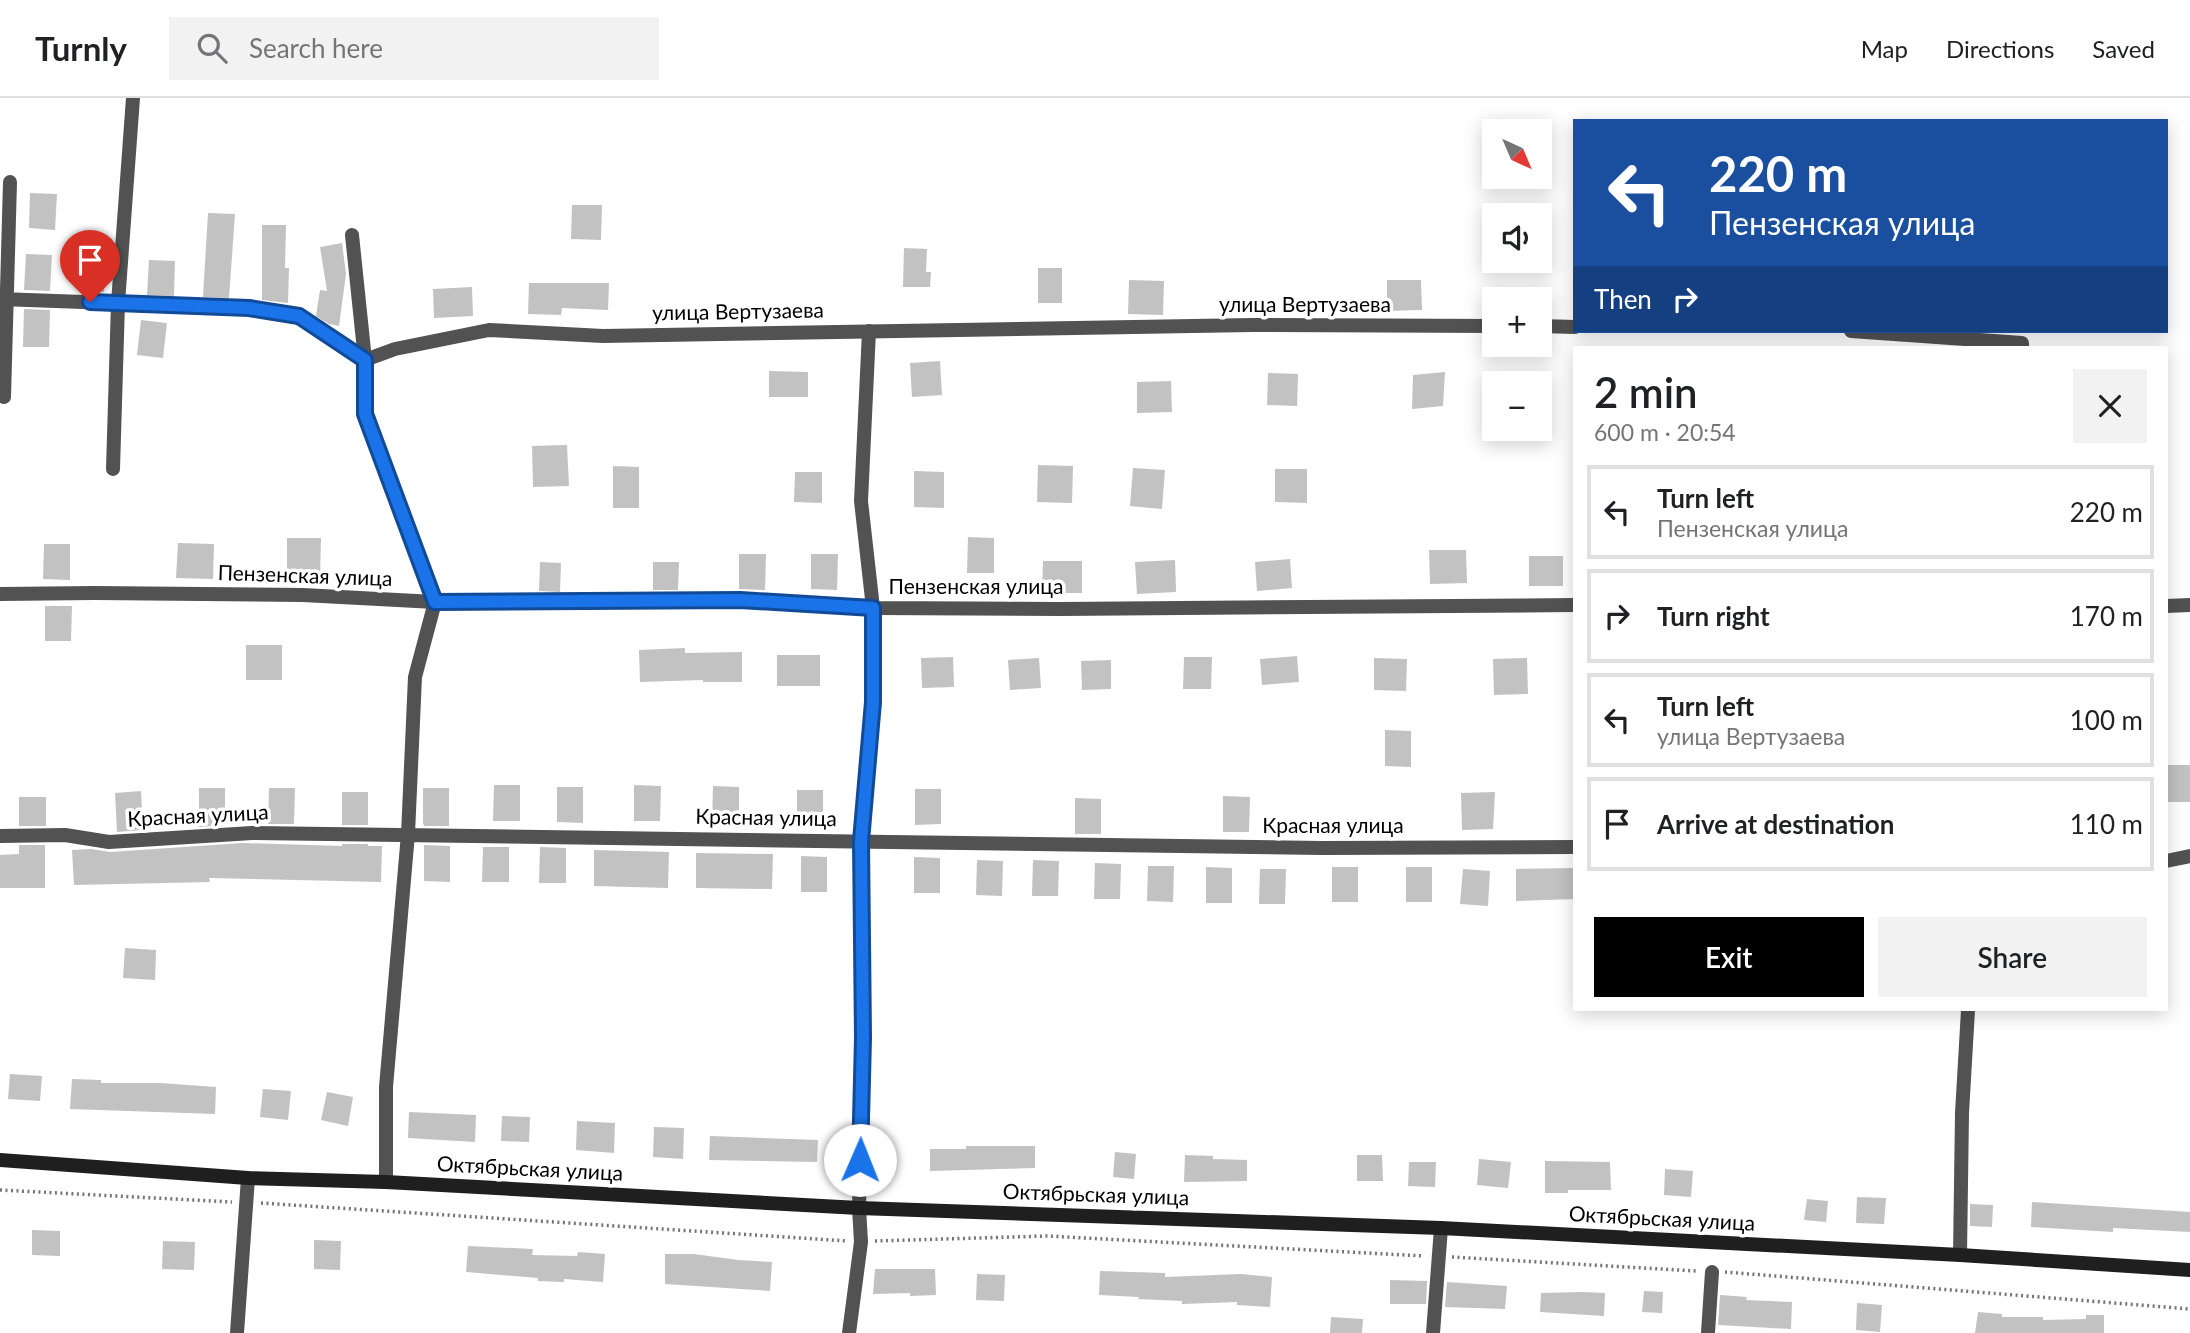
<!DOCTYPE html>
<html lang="en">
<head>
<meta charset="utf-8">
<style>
	:root { --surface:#fff; --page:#f2f2f2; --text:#202124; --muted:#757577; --line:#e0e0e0; --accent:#000 }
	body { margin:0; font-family:Lato,sans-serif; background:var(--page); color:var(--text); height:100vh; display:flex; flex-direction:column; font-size:26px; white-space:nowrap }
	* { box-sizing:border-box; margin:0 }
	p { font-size:23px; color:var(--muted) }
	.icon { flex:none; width:38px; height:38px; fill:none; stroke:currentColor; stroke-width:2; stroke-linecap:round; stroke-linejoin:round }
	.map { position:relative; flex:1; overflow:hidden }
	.panel { position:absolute; left:1573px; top:248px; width:595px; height:665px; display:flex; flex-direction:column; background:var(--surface); border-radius:0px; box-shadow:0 4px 18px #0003 }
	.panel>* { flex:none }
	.banner { position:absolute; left:1573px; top:21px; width:595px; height:214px; border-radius:0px; box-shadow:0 4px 18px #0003; background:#1a4fa0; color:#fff; overflow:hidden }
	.needle { width:46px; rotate:136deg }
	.tools { position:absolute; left:1482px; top:21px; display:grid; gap:14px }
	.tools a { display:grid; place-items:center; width:70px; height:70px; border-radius:0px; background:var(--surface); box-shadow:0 4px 18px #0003; font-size:35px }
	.pin { position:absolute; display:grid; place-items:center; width:60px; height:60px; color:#fff; margin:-72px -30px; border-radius:50% 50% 50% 0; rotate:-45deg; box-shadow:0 0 7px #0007 }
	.pin .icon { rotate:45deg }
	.me { position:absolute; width:77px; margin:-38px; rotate:1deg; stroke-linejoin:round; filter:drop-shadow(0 0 5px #0008) }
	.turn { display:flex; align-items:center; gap:24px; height:147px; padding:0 21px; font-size:32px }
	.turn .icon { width:91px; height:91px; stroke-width:2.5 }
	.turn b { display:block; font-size:49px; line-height:60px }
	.then { display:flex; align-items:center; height:66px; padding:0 21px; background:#0003; gap:14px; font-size:26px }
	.round { display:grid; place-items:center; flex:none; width:74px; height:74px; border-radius:0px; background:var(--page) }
	.overview { display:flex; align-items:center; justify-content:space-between; height:119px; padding:0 21px }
	h1 { font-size:42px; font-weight:600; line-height:52px }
	.button { display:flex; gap:14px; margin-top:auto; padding:14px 21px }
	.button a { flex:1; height:80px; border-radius:0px; background:var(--accent); color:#fff; font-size:28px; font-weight:600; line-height:80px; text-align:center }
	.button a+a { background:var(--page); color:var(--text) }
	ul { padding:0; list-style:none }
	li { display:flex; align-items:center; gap:21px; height:94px; margin:0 14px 10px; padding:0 7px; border:4px solid var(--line); border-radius:0px }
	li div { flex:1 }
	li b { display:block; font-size:26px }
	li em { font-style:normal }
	header { display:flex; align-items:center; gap:42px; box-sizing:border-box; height:98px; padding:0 35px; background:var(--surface); border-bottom:2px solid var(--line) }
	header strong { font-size:33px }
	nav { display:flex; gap:38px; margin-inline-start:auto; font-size:24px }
	.search { width:490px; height:63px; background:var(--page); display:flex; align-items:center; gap:18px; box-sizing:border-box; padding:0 24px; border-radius:0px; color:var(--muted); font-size:26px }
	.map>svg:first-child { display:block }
	.building { fill:#c2c2c2 }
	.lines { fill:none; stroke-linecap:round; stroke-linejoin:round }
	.path { stroke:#747474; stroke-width:3.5; stroke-dasharray:2 3.5; stroke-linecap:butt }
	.minor { stroke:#525252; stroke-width:14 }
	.secondary { stroke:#1f1f1f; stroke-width:14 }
	.route-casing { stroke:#114b97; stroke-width:18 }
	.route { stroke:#1a73e8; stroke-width:12 }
	.labels { text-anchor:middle; stroke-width:7; stroke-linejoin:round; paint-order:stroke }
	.street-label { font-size:21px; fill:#000; stroke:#fff }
</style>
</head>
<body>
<header>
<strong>Turnly</strong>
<div class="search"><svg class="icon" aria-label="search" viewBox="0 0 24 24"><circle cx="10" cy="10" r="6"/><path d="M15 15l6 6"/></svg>Search here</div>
<nav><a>Map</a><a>Directions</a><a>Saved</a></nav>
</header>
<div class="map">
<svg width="2190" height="1235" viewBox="0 0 2190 1235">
	<rect width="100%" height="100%" fill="#fff"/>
	<g class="building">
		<path d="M30,95L57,96L55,132L29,130Z"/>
		<path d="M572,107H602L601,142L571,141Z"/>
		<path d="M208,115L235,116L229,200L203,199Z"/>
		<path d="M262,127H286L285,170H289L288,205L262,202Z"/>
		<path d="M342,145L346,176L339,228L329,226L316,218L320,192L327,193L320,149Z"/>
		<path d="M904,150L927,151L926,174H931L930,189H903Z"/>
		<path d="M26,156L52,157L50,193L24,192Z"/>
		<path d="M79,157L106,159L104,194L78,193Z"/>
		<path d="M149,162L175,163L174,198L147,197Z"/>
		<rect x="1038" y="170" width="24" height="35"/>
		<path d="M1129,182L1164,183L1163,217L1128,216Z"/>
		<path d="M1387,182H1421L1422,212L1387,213Z"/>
		<path d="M529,185H609L608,212L562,210L561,217L528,216Z"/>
		<path d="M472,189L473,218L434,220L433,191Z"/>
		<path d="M24,211L50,212L49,249H23Z"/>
		<path d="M141,222L167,225L163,260L137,257Z"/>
		<path d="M940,263L942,297L912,299L910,265Z"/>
		<path d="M769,273L808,274V299H769Z"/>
		<path d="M1445,274L1443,308L1412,311L1413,277Z"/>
		<path d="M1268,275L1298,276L1297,308L1267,307Z"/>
		<path d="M1171,283L1172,314L1137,315V284Z"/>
		<path d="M567,347L569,388L533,389L532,348Z"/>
		<path d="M1038,367L1073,368L1072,405L1037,404Z"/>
		<path d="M613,368L639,369V410H613Z"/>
		<path d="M1133,370L1165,372L1162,411L1130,408Z"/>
		<path d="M1275,371H1307V405L1275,404Z"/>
		<path d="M914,373L944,374V410L914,409Z"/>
		<path d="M795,374H822V405L794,404Z"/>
		<path d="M968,439L994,440V475H967Z"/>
		<path d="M287,440H321L320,480H287Z"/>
		<path d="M178,445L214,446L213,481L176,480Z"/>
		<path d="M44,446H70V482L43,481Z"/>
		<path d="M1429,452H1466L1467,485L1430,486Z"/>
		<path d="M739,456H766L765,492L739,491Z"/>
		<path d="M811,456H838L837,492L811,491Z"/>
		<rect x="1529" y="458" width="34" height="30"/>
		<path d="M1290,461L1292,490L1257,493L1255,464Z"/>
		<path d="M1175,462L1176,494L1137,496L1135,464Z"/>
		<path d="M1043,463H1082V495H1042Z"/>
		<path d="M540,464L561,465L560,494L539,493Z"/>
		<path d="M653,464H679L678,492H653Z"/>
		<path d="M45,508H72L71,543H45Z"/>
		<rect x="246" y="547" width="36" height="35"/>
		<path d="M685,550V555L742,554V584H703V582L640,584L639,552Z"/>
		<rect x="777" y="557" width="43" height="31"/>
		<path d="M1297,558L1299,584L1262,587L1260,561Z"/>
		<path d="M953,559L954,589L922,590L921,560Z"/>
		<path d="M1184,559H1212L1211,591H1183Z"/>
		<path d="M1039,560L1041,590L1010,592L1008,562Z"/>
		<path d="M1374,560L1407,561L1406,593L1374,592Z"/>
		<path d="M1527,560L1528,596L1494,597L1493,561Z"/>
		<path d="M1111,562V591L1082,592L1081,563Z"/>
		<path d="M1385,632L1411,633V669L1385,668Z"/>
		<rect x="2166" y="667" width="24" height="37"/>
		<path d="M494,687H520V723H493Z"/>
		<path d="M634,687L661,688L660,723H634Z"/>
		<path d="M713,688L739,689V724H712Z"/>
		<path d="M557,689H583V725L557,724Z"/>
		<path d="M199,690H225V727L199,729Z"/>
		<path d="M269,690H295L294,726H268Z"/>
		<path d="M423,690H449V728H424L423,725Z"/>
		<path d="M915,691H941V726L915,727Z"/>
		<path d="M797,692H823V728L797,727Z"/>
		<path d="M141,693L143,732L117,734L115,695Z"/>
		<rect x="342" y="694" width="26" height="33"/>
		<path d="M1495,694L1493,731L1462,732L1461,695Z"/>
		<path d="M1223,698L1250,699L1249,734H1223Z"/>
		<rect x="19" y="699" width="27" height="29"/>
		<path d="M1075,700L1101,701V736H1075Z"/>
		<path d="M243,745L342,748V746H368V748H382L381,784L209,780L210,784L74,787L72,752L91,751L110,754Z"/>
		<path d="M19,747H45V790H0V757L19,756Z"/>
		<path d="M424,747L450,748V784L424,783Z"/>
		<path d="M483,749H509V784H482Z"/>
		<path d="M540,749L566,750V785H539Z"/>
		<path d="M594,752L669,754L668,790L594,788Z"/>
		<path d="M696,755L773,756L772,791L696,790Z"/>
		<path d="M801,758L827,759V794H801Z"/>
		<path d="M914,759L940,760V795H914Z"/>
		<path d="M977,762L1003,763L1002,798L976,797Z"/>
		<path d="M1033,762L1059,763L1058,798H1032Z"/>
		<path d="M1095,765L1121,766L1120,801H1094Z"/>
		<path d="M1148,768H1174L1173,804L1147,803Z"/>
		<path d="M1206,769L1232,770V805H1206Z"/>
		<rect x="1332" y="769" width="26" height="35"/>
		<rect x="1406" y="769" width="26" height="35"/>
		<path d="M1575,770V801L1516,803V771Z"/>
		<path d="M1260,771H1286L1285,806H1259Z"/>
		<path d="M1463,771L1490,773L1488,808L1460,806Z"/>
		<path d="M125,850L156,852L155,882L123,880Z"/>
		<path d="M10,976L42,978L40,1003L8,1001Z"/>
		<path d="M72,981L101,982V985H161L216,989L215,1016L70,1011Z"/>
		<path d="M263,991L291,993L288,1022L260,1019Z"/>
		<path d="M327,994L353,999L348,1028L321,1022Z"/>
		<path d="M409,1014L476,1017L475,1044L408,1040Z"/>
		<path d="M502,1018L530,1019L529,1044L501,1043Z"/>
		<path d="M577,1023L615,1025L614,1055L576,1052Z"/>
		<path d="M654,1029L684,1030L683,1061L653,1059Z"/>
		<path d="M710,1038L818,1042L817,1064L709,1062Z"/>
		<path d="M966,1048H1035V1070L930,1073V1051H966Z"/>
		<path d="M1115,1054L1136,1056L1134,1081L1113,1079Z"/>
		<path d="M1185,1057L1213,1058V1061L1247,1062V1083L1184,1084Z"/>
		<path d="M1357,1057H1382L1383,1083H1357Z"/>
		<path d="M1479,1061L1511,1064L1508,1090L1477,1087Z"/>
		<path d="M1545,1063L1610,1064L1611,1092H1568V1095H1545Z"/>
		<path d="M1409,1064H1436L1435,1089L1408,1088Z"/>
		<path d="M1665,1071L1693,1073L1691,1099L1664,1097Z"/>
		<path d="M1857,1099L1886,1100L1884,1126L1856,1125Z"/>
		<path d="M1807,1101L1828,1103L1826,1124L1804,1122Z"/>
		<path d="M2032,1104L2190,1114V1134L2113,1130V1134L2031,1129Z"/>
		<path d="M1970,1106L1993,1107L1992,1129L1970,1128Z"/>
		<path d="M32,1132L60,1133V1158L32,1157Z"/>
		<path d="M314,1142L341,1143L340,1172L314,1171Z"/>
		<path d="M163,1143L195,1144L194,1172L162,1171Z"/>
		<path d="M468,1148L533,1151L532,1157L577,1158L578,1154L605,1156L603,1184L564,1181V1184L538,1183V1180L466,1174Z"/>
		<path d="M665,1156H694L738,1162L772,1164L770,1193L665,1186Z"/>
		<path d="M875,1171H935L936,1197L910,1198V1195L873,1196Z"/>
		<path d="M1100,1173L1165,1175V1179L1241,1176L1272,1179L1270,1209L1237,1207V1204L1182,1206V1203L1138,1201L1139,1199L1099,1197Z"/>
		<path d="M977,1176L1005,1177L1004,1203L976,1202Z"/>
		<path d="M1390,1182L1427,1183L1426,1206H1390Z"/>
		<path d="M1447,1184L1507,1188L1505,1211L1445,1209Z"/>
		<path d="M1644,1193L1663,1194L1662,1215L1642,1214Z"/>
		<path d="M1583,1194L1605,1195L1604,1218L1540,1214L1541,1195Z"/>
		<path d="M1720,1197L1747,1199L1746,1202L1792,1204L1791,1231L1718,1227Z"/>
		<path d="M1857,1205L1882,1207L1880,1234L1856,1232Z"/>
		<path d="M1978,1214L2002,1216V1219H2043V1222L2086,1221V1217H2104V1235H1975Z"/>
		<path d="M1331,1219L1363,1221L1362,1235H1330Z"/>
	</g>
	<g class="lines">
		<g class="path">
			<path d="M0,1092L232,1104"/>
			<path d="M261,1105L847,1143"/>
			<path d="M875,1143L1047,1138L1424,1158"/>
			<path d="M1452,1159L1696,1173"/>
			<path d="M1725,1174L2190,1211"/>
		</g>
		<g class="minor">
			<path d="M352,137L365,262V316L435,504L415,579L408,736L386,989V1084"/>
			<path d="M0,201L249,210L299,218L365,262L395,251L489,232L603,238L1252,227L1494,228"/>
			<path d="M1540,228L1575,229"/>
			<path d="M1851,233L2022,245V250"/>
			<path d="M4,299L10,84"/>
			<path d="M113,371L118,205L133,0"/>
			<path d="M0,496L95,495L303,497L435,504L740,502L873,510L1060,511L1575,507"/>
			<path d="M2166,508L2190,507"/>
			<path d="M0,738L65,737L109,744L252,735L1322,750L1575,749"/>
			<path d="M2166,763L2190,758"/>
			<path d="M1960,1157L1962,1015L1968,912"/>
			<path d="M237,1235L248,1080"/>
			<path d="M849,1235L861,1144L859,1110L863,940L861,743L873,604V510L861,403L869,233"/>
			<path d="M1433,1235L1441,1130"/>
			<path d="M1708,1235L1712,1174"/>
		</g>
		<path class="secondary" d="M0,1062L248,1080L386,1084L859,1110L1441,1130L1960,1157L2190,1172"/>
	</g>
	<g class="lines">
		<defs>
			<path id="route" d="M90,204L249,210L299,218L365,262V316L435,504L740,502L873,510V604L861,743L863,940L860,1062"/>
		</defs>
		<use href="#route" class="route-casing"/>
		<use href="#route" class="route"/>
	</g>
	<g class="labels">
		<g class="street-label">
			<text x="1305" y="214">улица Вертузаева</text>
			<text transform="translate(738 214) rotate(-1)" y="7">улица Вертузаева</text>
			<text transform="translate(305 478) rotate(2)" y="7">Пензенская улица</text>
			<text x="976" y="496">Пензенская улица</text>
			<text transform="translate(198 718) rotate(-3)" y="7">Красная улица</text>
			<text transform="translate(766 720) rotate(1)" y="7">Красная улица</text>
			<text x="1333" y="735">Красная улица</text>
			<text transform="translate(530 1071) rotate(3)" y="7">Октябрьская улица</text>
			<text transform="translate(1096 1097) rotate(2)" y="7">Октябрьская улица</text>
			<text transform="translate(1662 1121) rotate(3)" y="7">Октябрьская улица</text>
		</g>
	</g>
</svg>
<div class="tools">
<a><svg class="needle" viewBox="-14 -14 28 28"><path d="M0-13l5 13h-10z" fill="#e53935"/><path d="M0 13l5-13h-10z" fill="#757577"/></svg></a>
<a><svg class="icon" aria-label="sound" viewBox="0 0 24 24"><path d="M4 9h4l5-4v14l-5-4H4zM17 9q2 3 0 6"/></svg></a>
<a>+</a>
<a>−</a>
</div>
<div class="pin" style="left:90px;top:204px;background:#d93025"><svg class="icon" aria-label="arrive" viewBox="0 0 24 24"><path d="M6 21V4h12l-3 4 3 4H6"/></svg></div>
<svg class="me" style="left:860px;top:1062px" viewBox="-20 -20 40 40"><circle r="19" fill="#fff"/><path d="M0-13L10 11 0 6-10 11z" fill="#1a73e8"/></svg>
<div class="banner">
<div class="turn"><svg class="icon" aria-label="left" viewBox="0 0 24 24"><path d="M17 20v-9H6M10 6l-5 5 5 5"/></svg><div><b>220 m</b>Пензенская улица</div></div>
<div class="then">Then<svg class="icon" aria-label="right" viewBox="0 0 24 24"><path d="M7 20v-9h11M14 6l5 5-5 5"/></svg></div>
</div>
<section class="panel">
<div class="overview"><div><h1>2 min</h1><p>600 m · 20:54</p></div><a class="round"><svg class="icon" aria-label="close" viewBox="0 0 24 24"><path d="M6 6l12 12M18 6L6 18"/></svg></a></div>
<ul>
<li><svg class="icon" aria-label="left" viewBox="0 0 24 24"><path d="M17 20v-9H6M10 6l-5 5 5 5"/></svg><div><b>Turn left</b><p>Пензенская улица</p></div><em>220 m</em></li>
<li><svg class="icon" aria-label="right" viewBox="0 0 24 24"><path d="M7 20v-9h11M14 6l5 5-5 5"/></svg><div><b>Turn right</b></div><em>170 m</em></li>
<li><svg class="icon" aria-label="left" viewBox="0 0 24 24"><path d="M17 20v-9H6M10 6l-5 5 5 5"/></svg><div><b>Turn left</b><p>улица Вертузаева</p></div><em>100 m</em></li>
<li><svg class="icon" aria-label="arrive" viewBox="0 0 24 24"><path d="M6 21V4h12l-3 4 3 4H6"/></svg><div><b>Arrive at destination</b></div><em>110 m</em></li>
</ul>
<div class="button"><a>Exit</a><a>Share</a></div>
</section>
</div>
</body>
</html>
